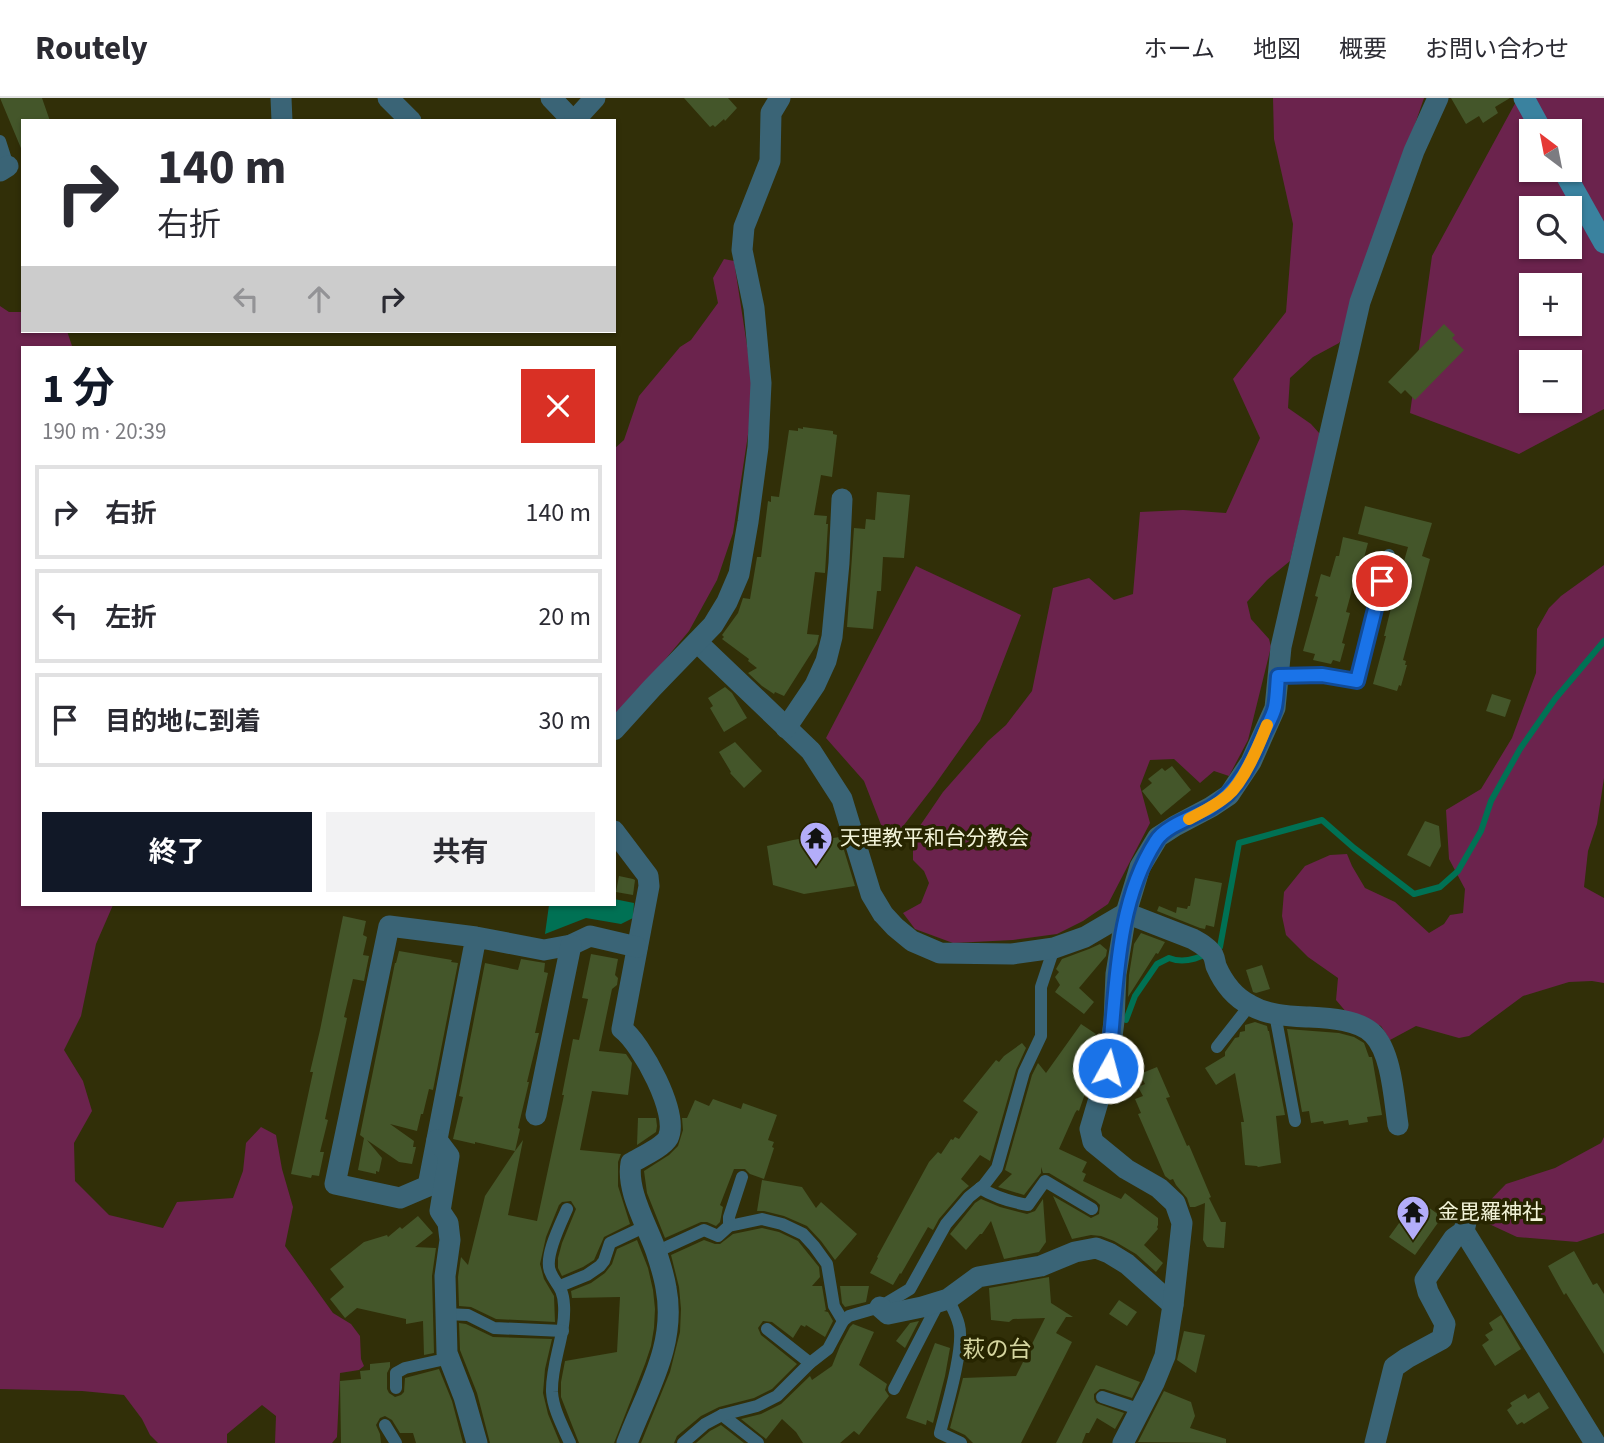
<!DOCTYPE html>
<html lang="ja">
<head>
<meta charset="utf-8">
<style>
	:root { --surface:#fff; --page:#f2f2f3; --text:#2b2b33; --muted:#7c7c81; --line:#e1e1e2; --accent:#111827 }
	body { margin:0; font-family:"Source Sans 3","Noto Sans JP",sans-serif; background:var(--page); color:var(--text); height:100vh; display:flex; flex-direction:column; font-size:26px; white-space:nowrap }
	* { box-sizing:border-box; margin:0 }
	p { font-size:23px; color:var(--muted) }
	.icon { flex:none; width:38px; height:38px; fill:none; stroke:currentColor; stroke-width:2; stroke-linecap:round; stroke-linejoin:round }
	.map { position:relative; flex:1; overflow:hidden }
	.sheet { position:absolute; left:21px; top:248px; width:595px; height:560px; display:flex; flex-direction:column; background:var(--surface); border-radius:0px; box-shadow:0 2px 5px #0004 }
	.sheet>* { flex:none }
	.hud { position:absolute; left:21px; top:21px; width:595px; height:214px; border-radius:0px; box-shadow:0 2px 5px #0004; background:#fff; color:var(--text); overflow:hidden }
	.needle { width:46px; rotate:328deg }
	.fabs { position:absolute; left:1519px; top:21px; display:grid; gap:14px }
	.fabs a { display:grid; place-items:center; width:63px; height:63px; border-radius:0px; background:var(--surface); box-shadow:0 2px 5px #0004; font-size:35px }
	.pin { position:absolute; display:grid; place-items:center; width:60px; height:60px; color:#fff; margin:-30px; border:4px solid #fff; border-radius:50%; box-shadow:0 2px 7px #0007 }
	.me { position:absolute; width:77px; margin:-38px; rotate:7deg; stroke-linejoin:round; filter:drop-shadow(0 0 5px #0008) }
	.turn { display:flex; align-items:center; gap:24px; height:147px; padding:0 21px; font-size:32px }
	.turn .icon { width:91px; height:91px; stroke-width:2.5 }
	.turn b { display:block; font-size:49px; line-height:60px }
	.lanes { display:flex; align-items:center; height:66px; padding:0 21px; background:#0003; justify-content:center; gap:35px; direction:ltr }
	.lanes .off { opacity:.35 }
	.round { display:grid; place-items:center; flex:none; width:74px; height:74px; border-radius:0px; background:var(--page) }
	.headline { display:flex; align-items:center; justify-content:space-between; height:119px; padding:0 21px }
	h1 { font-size:42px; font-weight:700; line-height:52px; color:var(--accent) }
	.action { display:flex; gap:14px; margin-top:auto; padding:14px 21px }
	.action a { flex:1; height:80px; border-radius:0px; background:var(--accent); color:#fff; font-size:28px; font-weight:700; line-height:80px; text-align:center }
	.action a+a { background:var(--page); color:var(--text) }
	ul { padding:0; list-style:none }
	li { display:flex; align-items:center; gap:21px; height:94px; margin:0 14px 10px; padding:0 7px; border:4px solid var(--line); border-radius:0px }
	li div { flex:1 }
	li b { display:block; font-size:26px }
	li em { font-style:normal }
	header { display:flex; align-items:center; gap:42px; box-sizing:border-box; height:98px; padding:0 35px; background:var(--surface); border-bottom:2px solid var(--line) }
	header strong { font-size:33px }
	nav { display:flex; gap:38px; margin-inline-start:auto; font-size:24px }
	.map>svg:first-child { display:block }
	.green { fill:#6b234d; fill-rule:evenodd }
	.water { fill:#007154 }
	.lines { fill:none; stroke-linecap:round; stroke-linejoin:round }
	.stream { stroke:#007154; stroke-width:6 }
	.building { fill:#44562a }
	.lane { stroke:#3a6476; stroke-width:12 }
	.street { stroke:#3a6476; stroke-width:21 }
	.secondary { stroke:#3a829f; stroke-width:21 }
	.route-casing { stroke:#114b97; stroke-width:18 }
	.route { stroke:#1a73e8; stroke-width:12 }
	.slow { stroke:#f59e0b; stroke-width:12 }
	.labels { text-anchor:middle; stroke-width:7; stroke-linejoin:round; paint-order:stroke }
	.poi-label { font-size:21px; fill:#f3f4d9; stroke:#272500; text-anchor:start }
	.neighbourhood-label { font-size:23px; fill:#d5d59f; stroke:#272500 }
</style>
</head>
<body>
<header>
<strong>Routely</strong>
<nav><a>ホーム</a><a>地図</a><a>概要</a><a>お問い合わせ</a></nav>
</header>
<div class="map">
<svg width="1604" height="1345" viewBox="0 0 1604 1345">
	<rect width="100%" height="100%" fill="#312f08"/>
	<g class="green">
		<path d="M1273,0H1424L1368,163L1346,236L1339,245L1313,259L1290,280L1288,310L1311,326L1320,336L1290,463L1267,482L1247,504L1251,521L1269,541L1271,549L1248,642L1229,678L1214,673L1200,685L1174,661L1150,662L1140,688L1150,725L1108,806L1083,823L1057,836L1013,842L953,845L915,831L903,815L921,805L929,785L924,773L913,762V738L943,694L988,643L1006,627L1032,593L1053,490L1089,480L1114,502L1133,496L1140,414L1183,412L1226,415L1260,340L1233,281L1286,214L1293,126L1274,41Z"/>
		<path d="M1518,0H1604V311L1519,356L1410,315L1432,158ZM1531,33H1570V72H1531ZM1531,110H1570V149H1531ZM1531,187H1570V226H1531ZM1531,264H1570V303H1531Z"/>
		<path d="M724,161L734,163L750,267L753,304L733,435L717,482L689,533L632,601L614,619V351L624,342L639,298L680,249L691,242L718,205L713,180Z"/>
		<path d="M0,208L9,214H23V233H67L72,248L70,250H23V807H113L96,846L81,918L64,952L83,983L92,1013L74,1045L75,1083L109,1117L163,1130L177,1104L233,1100L243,1073L246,1045L261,1029L276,1037L282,1071L293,1109L285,1148L333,1215L351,1226L360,1238L361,1261L364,1268L359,1272L340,1275L337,1339L332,1345H275L276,1318L262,1307L227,1336V1345H158L150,1337L142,1321L124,1297L82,1293L0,1291Z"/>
		<path d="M1604,467V680L1597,726L1588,753L1584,789L1604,800V885L1592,883L1569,884L1523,898L1469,938L1459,940L1416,928L1390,942L1381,928L1347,915L1336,902L1338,880L1308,859L1286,837L1282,818L1284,794L1305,768L1330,757L1347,756L1352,768L1365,790L1395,804L1429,835L1444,826L1450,817L1463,815L1465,791L1449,761L1446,712L1481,691L1512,640L1536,575L1537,531L1549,510L1561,498Z"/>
		<path d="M916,468L1021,517L980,623L934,688L897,736L885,737L864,683L826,640Z"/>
		<path d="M1604,1039V1135L1577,1144L1517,1139L1474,1119L1506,1086L1555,1070L1601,1045Z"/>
	</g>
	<path class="water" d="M614,801L634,805L633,820L621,826L586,820L545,836L549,807H614Z"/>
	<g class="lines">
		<path class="stream" d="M1126,922L1135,898L1157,866L1169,860C1186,867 1204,858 1220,849L1239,745L1322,722L1354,750L1414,796L1440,789L1458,773L1481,733L1491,703L1520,651L1555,601L1604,543"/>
	</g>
	<g class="building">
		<path d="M0,0H42L50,23H23V55Z"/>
		<path d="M684,0H728L737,10L725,23L724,21L715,29L713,27L710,29Z"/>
		<path d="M1451,0H1510L1495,9L1498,15L1483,25L1479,18L1466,26Z"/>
		<path d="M1444,226L1455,237L1452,240L1464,252L1415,302L1405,292L1401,296L1388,284Z"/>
		<path d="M803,329L833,333V336L837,337L832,379L821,377L814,417L827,418L826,426H828L825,475L815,474L807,536L819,537L817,546L784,598L775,594L774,596L762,588L748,575L757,570L748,563L749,561L722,541L724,539L722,537L738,515L743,500L750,501L757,459H761L768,403L771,404V398L779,399L789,332L798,333V330L803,331Z"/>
		<path d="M877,394L910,397L904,460L883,459L881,493H877L873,531L847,529L854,430L865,431L866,421L875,422Z"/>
		<path d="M1365,408L1432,425L1422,458L1430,461L1403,562L1406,563L1405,567H1407L1401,588L1399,587L1397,593L1373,586L1386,538H1384L1392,506L1408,449L1358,436Z"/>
		<path d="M1343,439L1368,445L1359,478L1356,477L1346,514L1350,515L1342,545L1345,546L1340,564L1333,562L1331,566L1313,562L1315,556L1303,553L1318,499L1315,498L1321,476L1330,479L1336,458H1339Z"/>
		<path d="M725,589L732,595L747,620L724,634L710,610L713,608L708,600Z"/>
		<path d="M1492,596L1511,602L1505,619L1486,613Z"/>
		<path d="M735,644L762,673L744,690L730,675L731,674L719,654Z"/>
		<path d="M1172,668L1191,692L1161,717L1142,693L1152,685L1148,681L1162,670L1165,673Z"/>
		<path d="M1425,723L1439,728L1441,748L1430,769L1407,757Z"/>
		<path d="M840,739L855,788L804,796L773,787L767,748L793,742L805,740L806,744Z"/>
		<path d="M619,778L633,781L635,782L633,797L616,794Z"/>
		<path d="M1195,780L1222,785L1214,829L1206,827L1205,831L1200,830L1157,813L1159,808L1176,815L1177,809L1187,811L1188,808H1190Z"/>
		<path d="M343,818L366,823L363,837L367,839L363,857L369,858L364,883L353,881L344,919L347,920L325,1021L328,1022L320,1054H324L319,1078L312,1077L311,1080L291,1076L313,974H310L320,932Z"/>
		<path d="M1141,835L1165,844L1158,856L1156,855L1128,899L1129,877L1134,846Z"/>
		<path d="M1100,846L1107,852L1106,858L1079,890L1094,904L1084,916L1055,894L1060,887L1055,879L1059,874L1056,871L1062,861L1089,851Z"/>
		<path d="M399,853L452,862L451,864L458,865L433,992L429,991L423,1016H421L417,1033L390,1026L414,1043L413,1049H416L412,1066L399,1064L367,1042L382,1060L379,1074L376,1073V1076L358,1072L364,1040L360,1037L395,865H396Z"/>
		<path d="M591,856L618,861L615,877L618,880L617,887L612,891L599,953L626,956L632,965L628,997L592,993L580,1052L621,1056L618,1064V1088L630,1126L604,1139L594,1162L583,1169L562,1178L558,1170V1160L562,1145L576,1111L571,1103L562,1104L559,1107L546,1139L540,1166L544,1181L554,1198L555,1224L496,1221L471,1209L459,1208L458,1179L461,1159L468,1167L485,1098L515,1053L475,1044V1046L453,1041L463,999L459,998L485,865L518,872L521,861L545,865L544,874L548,875L535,935H539L527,984H529L518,1030L520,1031L515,1053L523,1042L508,1117L537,1123L564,997H562L573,941L579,942L588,901L582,900Z"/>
		<path d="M1262,867L1270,891L1256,895L1253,894L1246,872Z"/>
		<path d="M1255,924L1267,928L1268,933H1269L1285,1017L1276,1018L1281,1065L1258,1069L1257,1068L1245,1067L1241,1024H1244L1235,975L1216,987L1205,970L1225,958V954L1235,940L1239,939L1240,934L1245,933V927Z"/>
		<path d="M1081,926L1096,936L1078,961L1095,967L1079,1013L1077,1012L1075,1015L1059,1051L1087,1064L1082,1074L1086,1076L1083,1083L1121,1101L1125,1095L1158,1120V1127L1157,1129L1158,1131L1144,1147L1163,1165L1156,1174L1136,1156L1114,1143L1101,1138L1091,1137L1072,1141L1053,1098L1091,1120L1099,1116L1100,1107L1096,1103L1049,1075H1043L1041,1069V1075L1024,1097L998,1089L1012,1076L1005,1072L1032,977L1038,965L1046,975Z"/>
		<path d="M1287,931L1339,935L1354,939L1364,945L1369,959H1372L1382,1017L1367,1019L1368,1024L1349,1027L1348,1022L1324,1026L1323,1023L1311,1025L1309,1013L1302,1014Z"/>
		<path d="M1022,945L1026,950L1016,972L990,1063L980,1057L961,1081L969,1088L963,1093L939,1121L933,1132L928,1129L901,1176L900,1175L893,1187L870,1175L878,1160L877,1159L929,1064L938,1054L941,1056L951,1041L953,1042L955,1039L959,1041L978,1014L963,1003L996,962L999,964L1004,958Z"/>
		<path d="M1157,969L1170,999L1166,1000L1187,1048L1189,1047L1211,1099L1209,1100L1221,1124H1226L1224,1150L1207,1149L1203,1142L1205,1105L1195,1109H1190L1187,1100L1176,1087L1173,1081L1170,1082L1165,1078L1138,1016L1141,1015L1135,1001L1143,998L1138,989L1145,986L1140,976Z"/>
		<path d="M713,1001L741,1011L743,1005L777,1017L768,1042L774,1044L772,1049L774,1050L764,1081L750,1076L745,1071H734L720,1107L723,1109L720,1124L716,1128L707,1124H701L665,1140L647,1095L644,1073L669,1057L678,1048L683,1032L682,1020H687L695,1002L709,1008Z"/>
		<path d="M638,1020H656L657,1028L656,1034L637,1047Z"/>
		<path d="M762,1082L802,1089L816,1110L821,1104L857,1136L835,1162L821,1143L807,1128L784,1118L764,1113H757Z"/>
		<path d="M981,1101L1000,1109L1027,1116L1035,1113L1043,1101L1046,1144L1039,1154L1004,1161L991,1123L982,1136H980L966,1152L950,1136L975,1105Z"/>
		<path d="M1428,1109L1442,1119L1415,1157L1389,1139L1402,1121L1414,1130Z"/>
		<path d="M418,1118L433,1135L415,1149L436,1150L432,1178L434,1255L424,1257L423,1223L406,1226V1221L357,1210L345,1220L330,1201L344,1189L330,1171L364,1144L387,1137L388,1139L400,1129L402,1131Z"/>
		<path d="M762,1130L779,1134L798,1143L819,1169L820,1179L812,1188H822L826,1212L824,1213L828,1214L833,1223L825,1239L806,1227L805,1229L801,1227L793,1240L772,1224L763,1223L758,1230L761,1237L797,1266L772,1291L754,1300L719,1309L701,1318L677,1338L674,1345H641L670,1274L680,1234L681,1211L679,1189L671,1157L704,1142L715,1146H720L733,1136Z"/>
		<path d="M637,1142L648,1170L653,1192L655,1211L654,1230L651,1248L645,1266L614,1345H579L561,1299V1284L565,1263L617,1254L620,1199L572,1200L571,1193L591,1185L605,1175L612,1166L617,1151Z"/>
		<path d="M1574,1153L1593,1187L1597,1185L1604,1196V1256L1566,1195L1564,1197L1548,1168Z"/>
		<path d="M1049,1179L1051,1205L1073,1219H1066L1056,1235L1072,1244L1021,1345H973L965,1337L950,1330L963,1280L1016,1278L1045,1220L1013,1221L1009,1224L991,1222L989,1190Z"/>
		<path d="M840,1188H869L866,1204L845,1209L842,1205Z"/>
		<path d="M1119,1202L1137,1214L1127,1228L1109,1216Z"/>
		<path d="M1501,1217L1521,1251L1495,1268L1482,1247L1489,1242L1485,1237L1493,1232L1489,1225Z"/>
		<path d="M919,1223L905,1250L896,1243L910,1225Z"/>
		<path d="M459,1225L466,1226L493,1239L552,1241L545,1271L543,1295L548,1316L560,1345H490L477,1295L460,1252Z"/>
		<path d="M853,1226L874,1234L859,1267L887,1286L885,1292L889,1298L859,1337L854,1333L840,1345H803L796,1334L782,1321L766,1341L741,1321L761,1316L781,1306L810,1278L812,1282L832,1268L840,1248L850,1229Z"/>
		<path d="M1184,1233L1205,1237L1196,1275L1177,1262Z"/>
		<path d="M935,1245L950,1250L945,1278L933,1325L927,1322L926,1327L906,1320Z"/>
		<path d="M390,1264V1269L387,1275V1291L389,1295L395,1299L401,1297L404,1294L405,1280L439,1271L452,1303L463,1345H416L413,1335H400L392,1322L385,1318L380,1320L376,1327L380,1336L381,1345H341L340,1283L361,1281L360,1273L370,1272V1266Z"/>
		<path d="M1096,1267L1140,1284L1132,1300L1104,1291H1100L1094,1296V1301L1096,1305L1124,1315L1115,1331L1097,1320L1089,1335H1086L1082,1345H1056Z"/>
		<path d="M1164,1293L1191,1304L1195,1318L1190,1330L1226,1341V1345L1138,1344Z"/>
		<path d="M1539,1294L1549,1310L1524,1326L1522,1324L1517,1327L1507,1312L1512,1308L1510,1305L1525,1296L1528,1301Z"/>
		<path d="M721,1327L744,1345H696L710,1333Z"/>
	</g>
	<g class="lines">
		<g class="lane">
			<path d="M0,43L8,68"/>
			<path d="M1278,577H1322L1357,583L1389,457"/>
			<path d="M1275,916L1295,1023"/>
			<path d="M1217,949L1250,907"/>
			<path d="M980,1090C995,1099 1011,1104 1028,1107L1045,1083L1092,1111"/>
			<path d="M567,1111C561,1125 544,1158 550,1173C555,1187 563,1187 564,1207C566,1237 551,1265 552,1294C553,1311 563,1329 570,1345"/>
			<path d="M729,1128V1119L742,1079"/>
			<path d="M656,1154L704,1132L718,1138L729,1128L762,1121L782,1126L803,1136L814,1148L827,1166L834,1208L843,1223"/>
			<path d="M560,1188L587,1177L600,1168L604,1163L610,1145L646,1128"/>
			<path d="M948,1201C952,1209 957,1218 959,1227C965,1249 946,1311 940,1335L961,1345"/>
			<path d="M446,1216L468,1217L494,1230L563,1233"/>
			<path d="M767,1231L810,1265"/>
			<path d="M396,1290V1275L405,1270L450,1260"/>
			<path d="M894,1291L939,1204"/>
			<path d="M1102,1299L1141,1312"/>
			<path d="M722,1317L758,1345"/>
			<path d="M385,1327L396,1345"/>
			<path d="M683,1345L705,1326L722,1317L757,1308L777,1298L810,1265L828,1251L843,1223L849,1218L880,1209L910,1191L946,1126L969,1099L984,1087L997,1070L1024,974L1041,938V889L1054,850"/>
		</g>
		<g class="street">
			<path d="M281,0L282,23"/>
			<path d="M388,0L411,23"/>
			<path d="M551,0L573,23"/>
			<path d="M574,23L595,0"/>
			<path d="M0,73L8,68"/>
			<path d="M697,544L811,653L842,701L871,796L883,816L895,829L912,843L940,855L1012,856L1054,850L1085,839L1126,815L1193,841C1200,845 1209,850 1213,857C1215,861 1215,864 1216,868C1223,884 1234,899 1250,907C1267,917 1288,918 1307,919C1327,920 1358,921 1373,936C1392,955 1394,1002 1398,1027"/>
			<path d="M786,630L815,587L826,563L832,539L839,465L842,401"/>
			<path d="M614,632L652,590L713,527L727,504L739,476L748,424L758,349L761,285L754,210L742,152L744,129L770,63L771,15L780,0"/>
			<path d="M614,733L648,778L649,788L622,931C641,945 680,1016 668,1040C663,1049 641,1059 631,1065C626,1093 647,1127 656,1153C660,1165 664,1177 666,1190C677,1247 646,1294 627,1345"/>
			<path d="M476,839L428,1088L400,1100L335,1086L389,828L476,839L544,852L571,847L590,838L637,849"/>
			<path d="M536,1017L571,847"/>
			<path d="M437,1042L449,1058L440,1113L448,1125L450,1142L445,1178L447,1255L464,1299L477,1345"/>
			<path d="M1466,1124L1464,1133L1595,1345"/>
			<path d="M880,1209L888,1216L922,1209L948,1201L978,1179L1041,1168L1075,1154L1096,1150L1109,1155L1127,1166L1173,1207"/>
			<path d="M1123,1345L1154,1285L1165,1258L1173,1207L1182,1125L1175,1105L1159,1090L1126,1071L1093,1044L1090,1031L1108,970L1114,923L1116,876L1126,815L1140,769L1158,739L1175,728L1211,709L1229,697L1251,664L1275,610L1281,549L1360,204L1414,53L1438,0"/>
			<path d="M1375,1345L1394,1269L1407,1260L1442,1241L1445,1226L1428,1194L1425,1182L1454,1140L1464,1133"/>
		</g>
		<g class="secondary">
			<path d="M1524,0L1542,33"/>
			<path d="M1563,72L1604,145"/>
		</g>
	</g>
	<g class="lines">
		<defs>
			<path id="route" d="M1108,970C1117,896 1114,808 1156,743C1165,728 1194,719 1210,710C1238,694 1252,663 1264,634C1268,626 1273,618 1275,609C1277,599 1277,588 1278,578L1322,577L1357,583L1382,483"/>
		</defs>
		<use href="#route" class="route-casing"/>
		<use href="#route" class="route"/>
		<path class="slow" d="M1189,721C1202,714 1215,708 1227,698C1244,684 1259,647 1267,627"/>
	</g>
	<defs>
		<symbol id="temple-pin" viewBox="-11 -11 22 30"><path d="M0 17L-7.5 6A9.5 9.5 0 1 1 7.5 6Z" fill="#b3adf9" stroke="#272500"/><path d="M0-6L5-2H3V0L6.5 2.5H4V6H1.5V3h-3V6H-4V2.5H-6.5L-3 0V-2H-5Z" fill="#111"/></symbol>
	</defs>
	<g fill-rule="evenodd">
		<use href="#temple-pin" x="797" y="721" width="38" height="52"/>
		<use href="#temple-pin" x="1394" y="1095" width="38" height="52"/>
	</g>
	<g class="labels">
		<g class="poi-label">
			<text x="840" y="747">天理教平和台分教会</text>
			<text x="1438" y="1121">金毘羅神社</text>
		</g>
		<g class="neighbourhood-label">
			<text x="997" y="1259">萩の台</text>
		</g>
	</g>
</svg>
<div class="fabs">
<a><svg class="needle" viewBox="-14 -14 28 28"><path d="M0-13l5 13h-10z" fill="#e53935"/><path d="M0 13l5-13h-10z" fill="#7c7c81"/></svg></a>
<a><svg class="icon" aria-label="search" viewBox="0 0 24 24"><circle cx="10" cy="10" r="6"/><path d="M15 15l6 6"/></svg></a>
<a>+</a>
<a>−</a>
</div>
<div class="pin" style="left:1382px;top:483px;background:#d93025"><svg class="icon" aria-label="arrive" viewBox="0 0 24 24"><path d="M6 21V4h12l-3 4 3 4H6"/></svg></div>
<svg class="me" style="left:1108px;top:970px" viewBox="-20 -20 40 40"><circle r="17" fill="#1a73e8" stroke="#fff" stroke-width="3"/><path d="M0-11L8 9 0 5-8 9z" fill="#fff"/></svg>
<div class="hud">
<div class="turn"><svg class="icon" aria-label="right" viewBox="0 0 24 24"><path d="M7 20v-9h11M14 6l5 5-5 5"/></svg><div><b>140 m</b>右折</div></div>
<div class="lanes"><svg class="icon off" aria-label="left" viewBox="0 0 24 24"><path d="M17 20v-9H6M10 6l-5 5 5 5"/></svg><svg class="icon off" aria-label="ahead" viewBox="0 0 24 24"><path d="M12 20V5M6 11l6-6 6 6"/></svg><svg class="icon" aria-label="right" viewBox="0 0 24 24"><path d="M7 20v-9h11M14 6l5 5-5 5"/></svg></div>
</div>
<section class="sheet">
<div class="headline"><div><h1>1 分</h1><p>190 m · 20:39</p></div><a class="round" style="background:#d93025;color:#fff"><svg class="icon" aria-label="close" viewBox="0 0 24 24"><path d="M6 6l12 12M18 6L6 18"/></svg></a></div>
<ul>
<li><svg class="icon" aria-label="right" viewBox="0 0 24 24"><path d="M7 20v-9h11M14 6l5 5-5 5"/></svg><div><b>右折</b></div><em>140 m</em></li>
<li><svg class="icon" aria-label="left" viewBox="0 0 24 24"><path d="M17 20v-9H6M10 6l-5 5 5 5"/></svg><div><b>左折</b></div><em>20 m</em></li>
<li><svg class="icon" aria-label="arrive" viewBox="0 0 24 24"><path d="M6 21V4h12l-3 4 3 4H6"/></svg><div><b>目的地に到着</b></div><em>30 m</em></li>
</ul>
<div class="action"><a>終了</a><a>共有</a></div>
</section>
</div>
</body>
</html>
